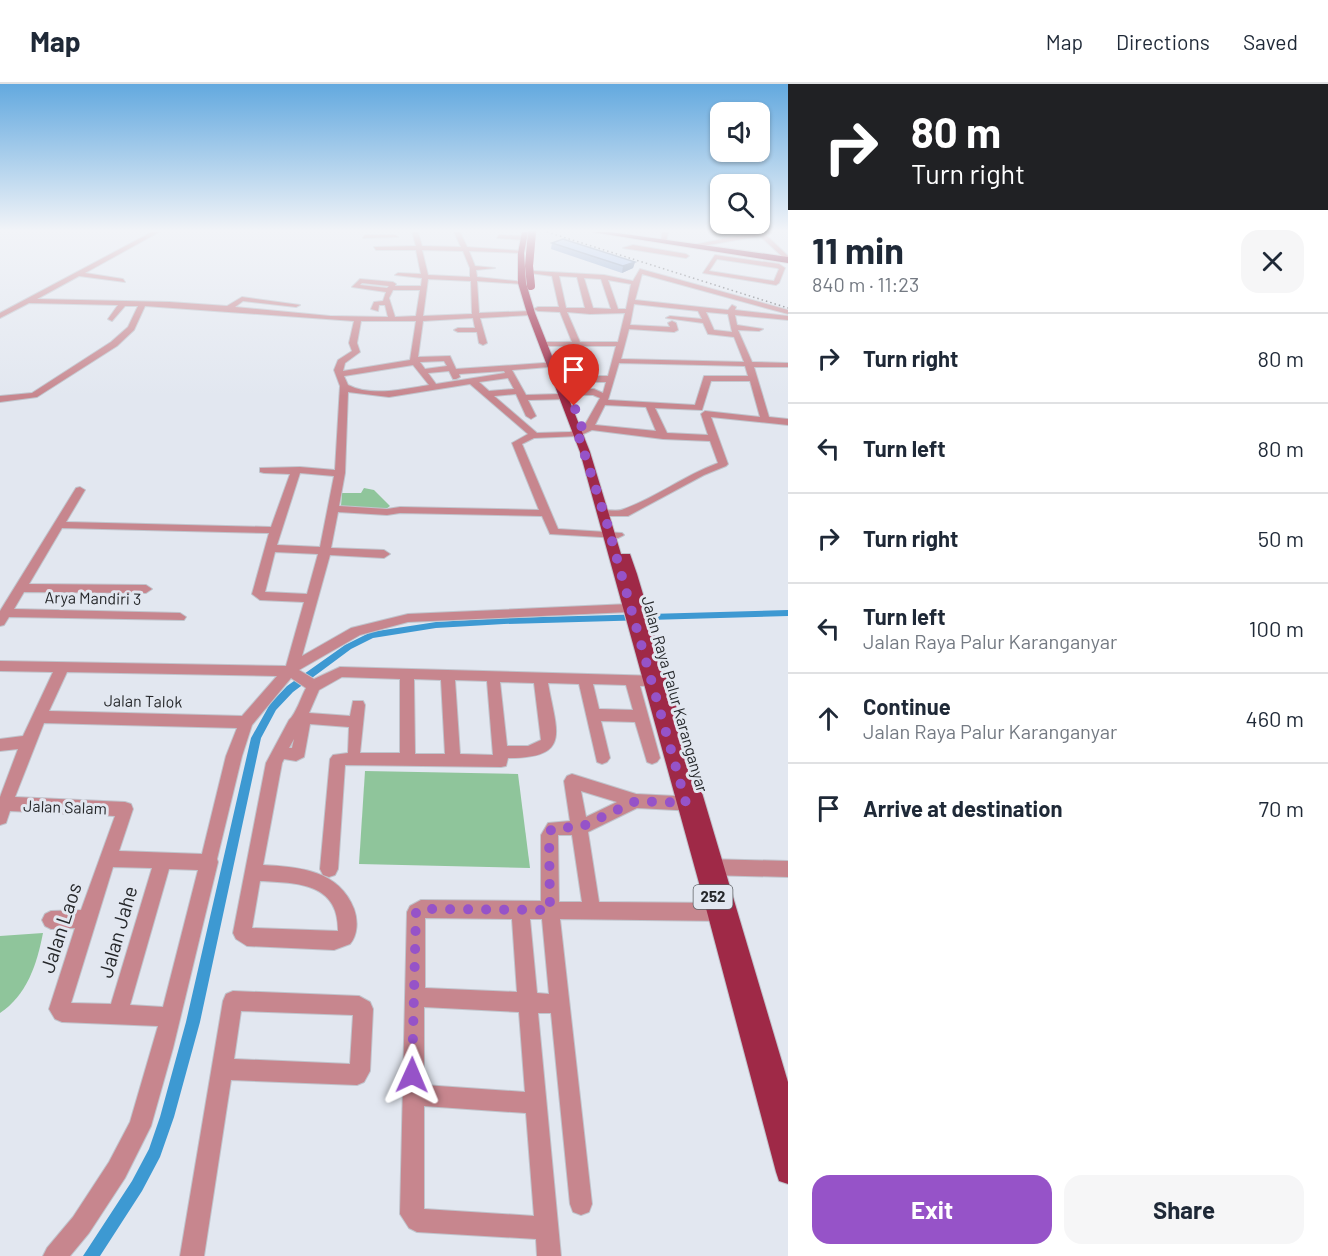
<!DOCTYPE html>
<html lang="en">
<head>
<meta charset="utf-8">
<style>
	:root { --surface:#fff; --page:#f6f6f7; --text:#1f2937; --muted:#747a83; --line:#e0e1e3; --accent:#9653c8 }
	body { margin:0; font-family:Barlow,sans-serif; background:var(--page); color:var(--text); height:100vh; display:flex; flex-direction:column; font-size:22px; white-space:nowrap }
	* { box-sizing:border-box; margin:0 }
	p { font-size:20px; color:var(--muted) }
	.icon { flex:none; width:33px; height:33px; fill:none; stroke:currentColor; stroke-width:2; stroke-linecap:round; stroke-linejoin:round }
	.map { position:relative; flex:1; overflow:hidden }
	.panel { display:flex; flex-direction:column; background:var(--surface); width:540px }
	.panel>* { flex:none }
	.banner { background:#202124; color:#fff; overflow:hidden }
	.tools { position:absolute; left:710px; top:18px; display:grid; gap:12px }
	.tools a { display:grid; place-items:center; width:60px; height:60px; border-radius:12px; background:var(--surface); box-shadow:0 2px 4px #0004; font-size:30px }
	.pin { position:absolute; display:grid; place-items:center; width:51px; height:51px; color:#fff; margin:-62px -26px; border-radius:50% 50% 50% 0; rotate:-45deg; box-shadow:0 0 6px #0007 }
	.pin .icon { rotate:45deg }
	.me { position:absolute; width:66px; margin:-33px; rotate:1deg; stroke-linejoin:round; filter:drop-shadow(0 0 4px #0008) }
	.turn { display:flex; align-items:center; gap:21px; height:126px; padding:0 24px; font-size:27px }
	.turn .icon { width:78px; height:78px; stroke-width:2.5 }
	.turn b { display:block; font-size:42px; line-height:51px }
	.round { display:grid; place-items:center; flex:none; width:63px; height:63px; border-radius:18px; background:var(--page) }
	.overview { display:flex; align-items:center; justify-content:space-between; height:102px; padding:0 24px }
	h1 { font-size:36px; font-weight:700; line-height:45px }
	.cta { display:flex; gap:12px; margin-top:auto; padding:12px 24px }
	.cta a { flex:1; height:69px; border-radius:18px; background:var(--accent); color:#fff; font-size:24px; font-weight:700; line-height:69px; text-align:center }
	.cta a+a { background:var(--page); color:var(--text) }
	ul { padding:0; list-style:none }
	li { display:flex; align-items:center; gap:18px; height:90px; padding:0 24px; border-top:2px solid var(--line) }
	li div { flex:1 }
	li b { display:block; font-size:22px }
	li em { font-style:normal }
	header { display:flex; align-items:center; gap:36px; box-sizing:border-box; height:84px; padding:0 30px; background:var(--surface); border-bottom:2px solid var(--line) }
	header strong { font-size:28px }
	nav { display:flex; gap:33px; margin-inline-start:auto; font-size:21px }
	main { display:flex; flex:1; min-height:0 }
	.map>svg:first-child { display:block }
	.green { fill:#8fc59b }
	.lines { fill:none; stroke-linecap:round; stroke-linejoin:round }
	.canal { fill:#3d99d2; fill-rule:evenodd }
	.minor-casing { stroke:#c0c4cc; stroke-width:2 }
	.major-casing { stroke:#c0c4cc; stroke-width:2 }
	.highway-casing { stroke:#c0c4cc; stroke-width:2 }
	.minor { fill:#c7868e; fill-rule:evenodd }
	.major { fill:#9f2947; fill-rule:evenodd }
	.highway { fill:#821233; fill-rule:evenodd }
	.rail { stroke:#525459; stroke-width:1.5; stroke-dasharray:1.5 3; stroke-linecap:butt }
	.major-bridge-casing { stroke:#c0c4cc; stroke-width:8; stroke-linecap:butt }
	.major-bridge { stroke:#9f2947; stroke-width:8 }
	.wall { fill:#8fa7ce }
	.shaded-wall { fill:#7488a8 }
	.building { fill:#a6c2f0; stroke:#7488a8; stroke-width:1.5 }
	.route { stroke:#9653c8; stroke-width:10; stroke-dasharray:0 18 }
	.labels { text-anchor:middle; stroke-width:6; stroke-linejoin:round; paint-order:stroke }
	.shield { fill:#e2e7f0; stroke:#5e6165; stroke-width:1.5 }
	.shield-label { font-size:15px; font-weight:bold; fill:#25272a }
	.street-label { font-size:16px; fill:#25272a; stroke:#e2e7f0 }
	.near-street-label { font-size:20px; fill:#25272a; stroke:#e2e7f0 }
</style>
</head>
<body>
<header>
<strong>Map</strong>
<nav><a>Map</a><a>Directions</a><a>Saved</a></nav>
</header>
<main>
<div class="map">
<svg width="788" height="1172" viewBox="0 0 788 1172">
	<rect width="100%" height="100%" fill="#e2e7f0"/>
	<g class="green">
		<path d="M364,404L374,406L390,422L386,425L341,422L342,409H361Z"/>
		<path d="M365,687L518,690L530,784L359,780Z"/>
		<path d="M43,849C37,880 27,911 0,929V852Z"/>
	</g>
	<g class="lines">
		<path class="canal" d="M788,526V532L504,540L436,544L373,554L351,565L293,608L276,626L261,654L200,938L174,1033L160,1073L142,1107L100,1172H83L132,1097L149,1065L160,1033L186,938L251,654L270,620L287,602L345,561L371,548L436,538L504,534Z"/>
		<defs>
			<g id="minor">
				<path d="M152,148H159L85,189L123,195L125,198L79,192L37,215L169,218L227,222L242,213L300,221L296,223L243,217L235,223L330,232L388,233L385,221H379L378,227L371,225L374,218L383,217L386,208L352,203L360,195L393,198L396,200L395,202H421L422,194L395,191L398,189L421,190L416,166H376L374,163L416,162L412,148H418L422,162L461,163L454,148H460L467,163L524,167L521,169L469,167L475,182L495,184L476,186L477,193L525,198L522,200L477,197L479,229L531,227L535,229L531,231L480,234L487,259L483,261L479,259L477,248H458L454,246L458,244H475L473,234L423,237L418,273L450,272L456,285L558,278L562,280L561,282L512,286L526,311L560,310L559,308L563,305H594L603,309L606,298H558L554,295L558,292H608L616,262H582L587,275L583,277L546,276V272H578L574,262H544L540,260L544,258H572L560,228L538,227L534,225L538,223H559L552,192L530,189L533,187L604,191L633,197L640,185L788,226V230L642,190L635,216L728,226L732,221L736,223L735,226L788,232V236L735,231L737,241L763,245L759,247L738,246L752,278L788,279V283H754L769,333L788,335V341L711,333L728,380L726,382L704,391L628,432H603L598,429C605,423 616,429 624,425C657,413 685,391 718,379L710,357L663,355L592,346L579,352L534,354L522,360L558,445L622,449L624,451L618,454L550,450L542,432L400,429L387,431L338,428L331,464L384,466L390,470L384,474L330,471L302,572L351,544L408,530L629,520L635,524L629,528L408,538L360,551L299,586L314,595L340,583L659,592L664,593L666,597L664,601L640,602L660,674L657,678L652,680L647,678L635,638L601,637L610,674L607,678L602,680L597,678L579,600L548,599C556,647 573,674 508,674L506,682L501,683L345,681L338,785L335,791L329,793L323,791L320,785L330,675L333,671L348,669L349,643L310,640L304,673L296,677L284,675L282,679L263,781C300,783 339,786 354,825C358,836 358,851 350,860L334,866L247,862L236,855L233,849L266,679L289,636C296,630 301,613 306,604L291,594L252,641L242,672L217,775L218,778L173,964L151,1042L125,1094L89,1149L70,1172H43L47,1164L73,1133L109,1078L130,1038L158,942L62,938L55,935L49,925L75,844L51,845L45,842L42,836L45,830L51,827L81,826L115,732L10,727L6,739L0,741V713L18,665L0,667V655L23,652L53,588L0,587V577L286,582L304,518L260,516L252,510L269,449L62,444L29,500L146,501L152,505L146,509L24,508L14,525L180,529L186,533L184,536L9,533L4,541L0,542V527L76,404L80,403L85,406L66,438L271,443L290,390L264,389L260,388V384L300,383L335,386L340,302L334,286L338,276L352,267L349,259L354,237L145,222L134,246L117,262L37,313L0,318V312L32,309L111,258L128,243L138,222H125L112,237L108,235L118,221L29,219L0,234V229ZM422,166L463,167L470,184V193L428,191ZM559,192L577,193L585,224H566ZM584,194L601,195L611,225L593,224ZM428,195L471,197L472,230L423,232ZM608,196L631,200L626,225H618ZM362,199L389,202L387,204L360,201ZM393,206H420L416,232L395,233L389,214ZM634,220L698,227L702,235L670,232L666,234L703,239L708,250L734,253L744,278L621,275L629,245L674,248L678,246L676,239L672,237L668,239L670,243L630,241ZM567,228L590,230L625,229L618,258H580ZM706,228L728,230L732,248L714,246ZM361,237H416L410,276L343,287L345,279L360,268L357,259ZM444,277L447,282L425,285L420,278ZM619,279L745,282L748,292H704L695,321L608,316ZM413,281L429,301C404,305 371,313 348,301L344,292ZM449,287L453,295H456L460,293L459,290L504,287L505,289L436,300L428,289ZM508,294L514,305L489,307L479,298ZM711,297H750L760,333L705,327L701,330L708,351L667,349L655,324L702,326ZM470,300L528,350L512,359L539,426L400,423L387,425L339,422L345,389L348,308L389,313ZM516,310L526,332L531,335L536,332L528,316L570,315L573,314V311H593L600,314L583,344L570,348L537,349L494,312ZM605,321L646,323L656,347L595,341ZM300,389L334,392L320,463L277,461ZM275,468L318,470L307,510L265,508ZM67,588L277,592L242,632L49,627ZM342,593L400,595V669H360L365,621L363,617H353L350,632L309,629L319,606ZM414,595L441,596L445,670H415ZM455,596L487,597L493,671L460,670ZM500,598L534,599L541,656L528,662H507ZM593,600L626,601L633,626L599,625ZM44,639L237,644L226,672L202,770L119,767L133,725L131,720L125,718L15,713ZM294,655L292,664H289ZM113,783L152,784L111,920L71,919ZM169,785L198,786L163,923L130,921ZM260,797C298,799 339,799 338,847L252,844Z"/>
				<path d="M662,148H668L666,159L661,158Z"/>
				<path d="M757,148H774L766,151L788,172V176L785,175L760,152L696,163L693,161Z"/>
				<path d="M365,151H395L398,153L363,154Z"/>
				<path d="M499,151L524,152L527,154L524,156L497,154Z"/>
				<path d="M633,161L686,170L689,172L686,174L623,164Z"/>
				<path d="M715,171L779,180L785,184L779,199L776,201L703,189ZM717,175L777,184L779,185L774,197L709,187Z"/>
				<path d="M572,690L636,710L695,713L701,715L703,720L701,725L695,727L637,724L588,748L599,818L724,819L730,822L733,828L730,834L724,837L560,835L592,1120L589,1128L581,1131L573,1128L570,1120L551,929H538L561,1172H537L536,1155L417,1148L409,1144L400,1130L407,828L410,822L421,816L541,817V751L548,739L570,737L564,697L567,692ZM581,707L617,718L586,733ZM558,751H572L582,818H559ZM425,834L512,835L517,908L425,904ZM530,835H542L549,910L537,909ZM424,923L519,928L525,1008L424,1001ZM424,1022L526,1029L534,1132L424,1125Z"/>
				<path d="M706,775L788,777V793L706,791L700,789L698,783L700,777Z"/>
				<path d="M233,907L359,912L370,918L373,925L370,987L364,998L357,1001L231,996L204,1172H180L223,917L226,910ZM241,927L353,931L350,980L234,975Z"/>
			</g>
			<path id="major" d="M522,148H528L524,169L526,199L535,229L590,368L621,470H630L637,490L788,998V1100L779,1097L776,1088L707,828L580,368L527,229L518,199V169Z"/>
			<path id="highway" d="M592,148H610L788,173V179Z"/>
		</defs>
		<use href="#minor" class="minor-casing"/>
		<use href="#major" class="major-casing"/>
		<use href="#highway" class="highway-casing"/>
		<use href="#minor" class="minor"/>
		<use href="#major" class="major"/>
		<use href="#highway" class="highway"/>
		<path class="rail" d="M547,148L788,224"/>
		<defs>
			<path id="major-bridge" d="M531,202L529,182L532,148"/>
		</defs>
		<use href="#major-bridge" class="major-bridge-casing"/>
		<use href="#major-bridge" class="major-bridge"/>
	</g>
	<path class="wall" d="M552,159L635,178L633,184L622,189L551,165Z"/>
	<path class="shaded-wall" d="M635,178L633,184L622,189L623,182Z"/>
	<path class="building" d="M563,155L635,178L623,182L552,159Z"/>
	<linearGradient id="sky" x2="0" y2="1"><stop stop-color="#63a9df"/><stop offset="0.47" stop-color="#f2f4f8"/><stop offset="1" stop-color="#f2f4f8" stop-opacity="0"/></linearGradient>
	<rect width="788" height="312" fill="url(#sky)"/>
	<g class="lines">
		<path class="route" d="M412,991L416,828L421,825L550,826L549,751L551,746L557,743L579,744L636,717L686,719L606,436L578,350L584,349L574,322"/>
	</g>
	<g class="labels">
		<rect class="shield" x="693.5" y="801" width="39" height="24" rx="4.5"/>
		<g class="shield-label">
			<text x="713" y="818">252</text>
		</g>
		<g class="street-label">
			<text transform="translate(93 514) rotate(1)" y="6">Arya Mandiri 3</text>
			<text transform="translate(675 610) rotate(74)" y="6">Jalan Raya Palur Karanganyar</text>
			<text transform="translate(143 617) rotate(1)" y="6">Jalan Talok</text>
			<text transform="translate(65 723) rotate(2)" y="6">Jalan Salam</text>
		</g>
		<g class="near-street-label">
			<text transform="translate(61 844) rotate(-72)" y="7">Jalan Laos</text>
			<text transform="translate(118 848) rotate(-74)" y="7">Jalan Jahe</text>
		</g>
	</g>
</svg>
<div class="tools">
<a><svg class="icon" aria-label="sound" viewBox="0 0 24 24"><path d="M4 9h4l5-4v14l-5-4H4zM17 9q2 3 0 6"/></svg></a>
<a><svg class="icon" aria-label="search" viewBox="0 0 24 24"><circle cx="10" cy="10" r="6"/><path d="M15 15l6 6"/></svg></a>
</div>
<div class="pin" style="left:574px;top:322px;background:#d93025"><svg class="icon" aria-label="arrive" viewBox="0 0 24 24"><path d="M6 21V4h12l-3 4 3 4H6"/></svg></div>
<svg class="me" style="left:412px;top:991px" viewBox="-20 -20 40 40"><path d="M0-17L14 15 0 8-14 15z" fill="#9653c8" stroke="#fff" stroke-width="4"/></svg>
</div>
<section class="panel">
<div class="banner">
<div class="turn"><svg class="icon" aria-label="right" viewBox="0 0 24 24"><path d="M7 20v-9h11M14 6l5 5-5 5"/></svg><div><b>80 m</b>Turn right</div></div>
</div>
<div class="overview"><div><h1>11 min</h1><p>840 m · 11:23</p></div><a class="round"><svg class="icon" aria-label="close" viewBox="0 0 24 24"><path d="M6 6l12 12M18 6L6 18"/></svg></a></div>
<ul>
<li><svg class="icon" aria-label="right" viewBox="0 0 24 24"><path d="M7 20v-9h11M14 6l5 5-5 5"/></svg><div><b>Turn right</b></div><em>80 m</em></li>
<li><svg class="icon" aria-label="left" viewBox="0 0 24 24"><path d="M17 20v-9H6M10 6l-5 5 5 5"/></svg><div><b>Turn left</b></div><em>80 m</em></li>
<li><svg class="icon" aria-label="right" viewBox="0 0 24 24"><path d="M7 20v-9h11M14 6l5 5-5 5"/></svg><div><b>Turn right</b></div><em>50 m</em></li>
<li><svg class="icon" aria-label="left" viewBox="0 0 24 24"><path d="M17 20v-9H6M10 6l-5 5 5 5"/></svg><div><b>Turn left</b><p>Jalan Raya Palur Karanganyar</p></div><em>100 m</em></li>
<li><svg class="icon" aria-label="ahead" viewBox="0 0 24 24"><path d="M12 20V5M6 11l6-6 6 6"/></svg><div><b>Continue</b><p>Jalan Raya Palur Karanganyar</p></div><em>460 m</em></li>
<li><svg class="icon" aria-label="arrive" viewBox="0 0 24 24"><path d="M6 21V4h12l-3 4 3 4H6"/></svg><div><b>Arrive at destination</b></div><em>70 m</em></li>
</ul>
<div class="cta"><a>Exit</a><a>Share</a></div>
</section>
</main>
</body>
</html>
